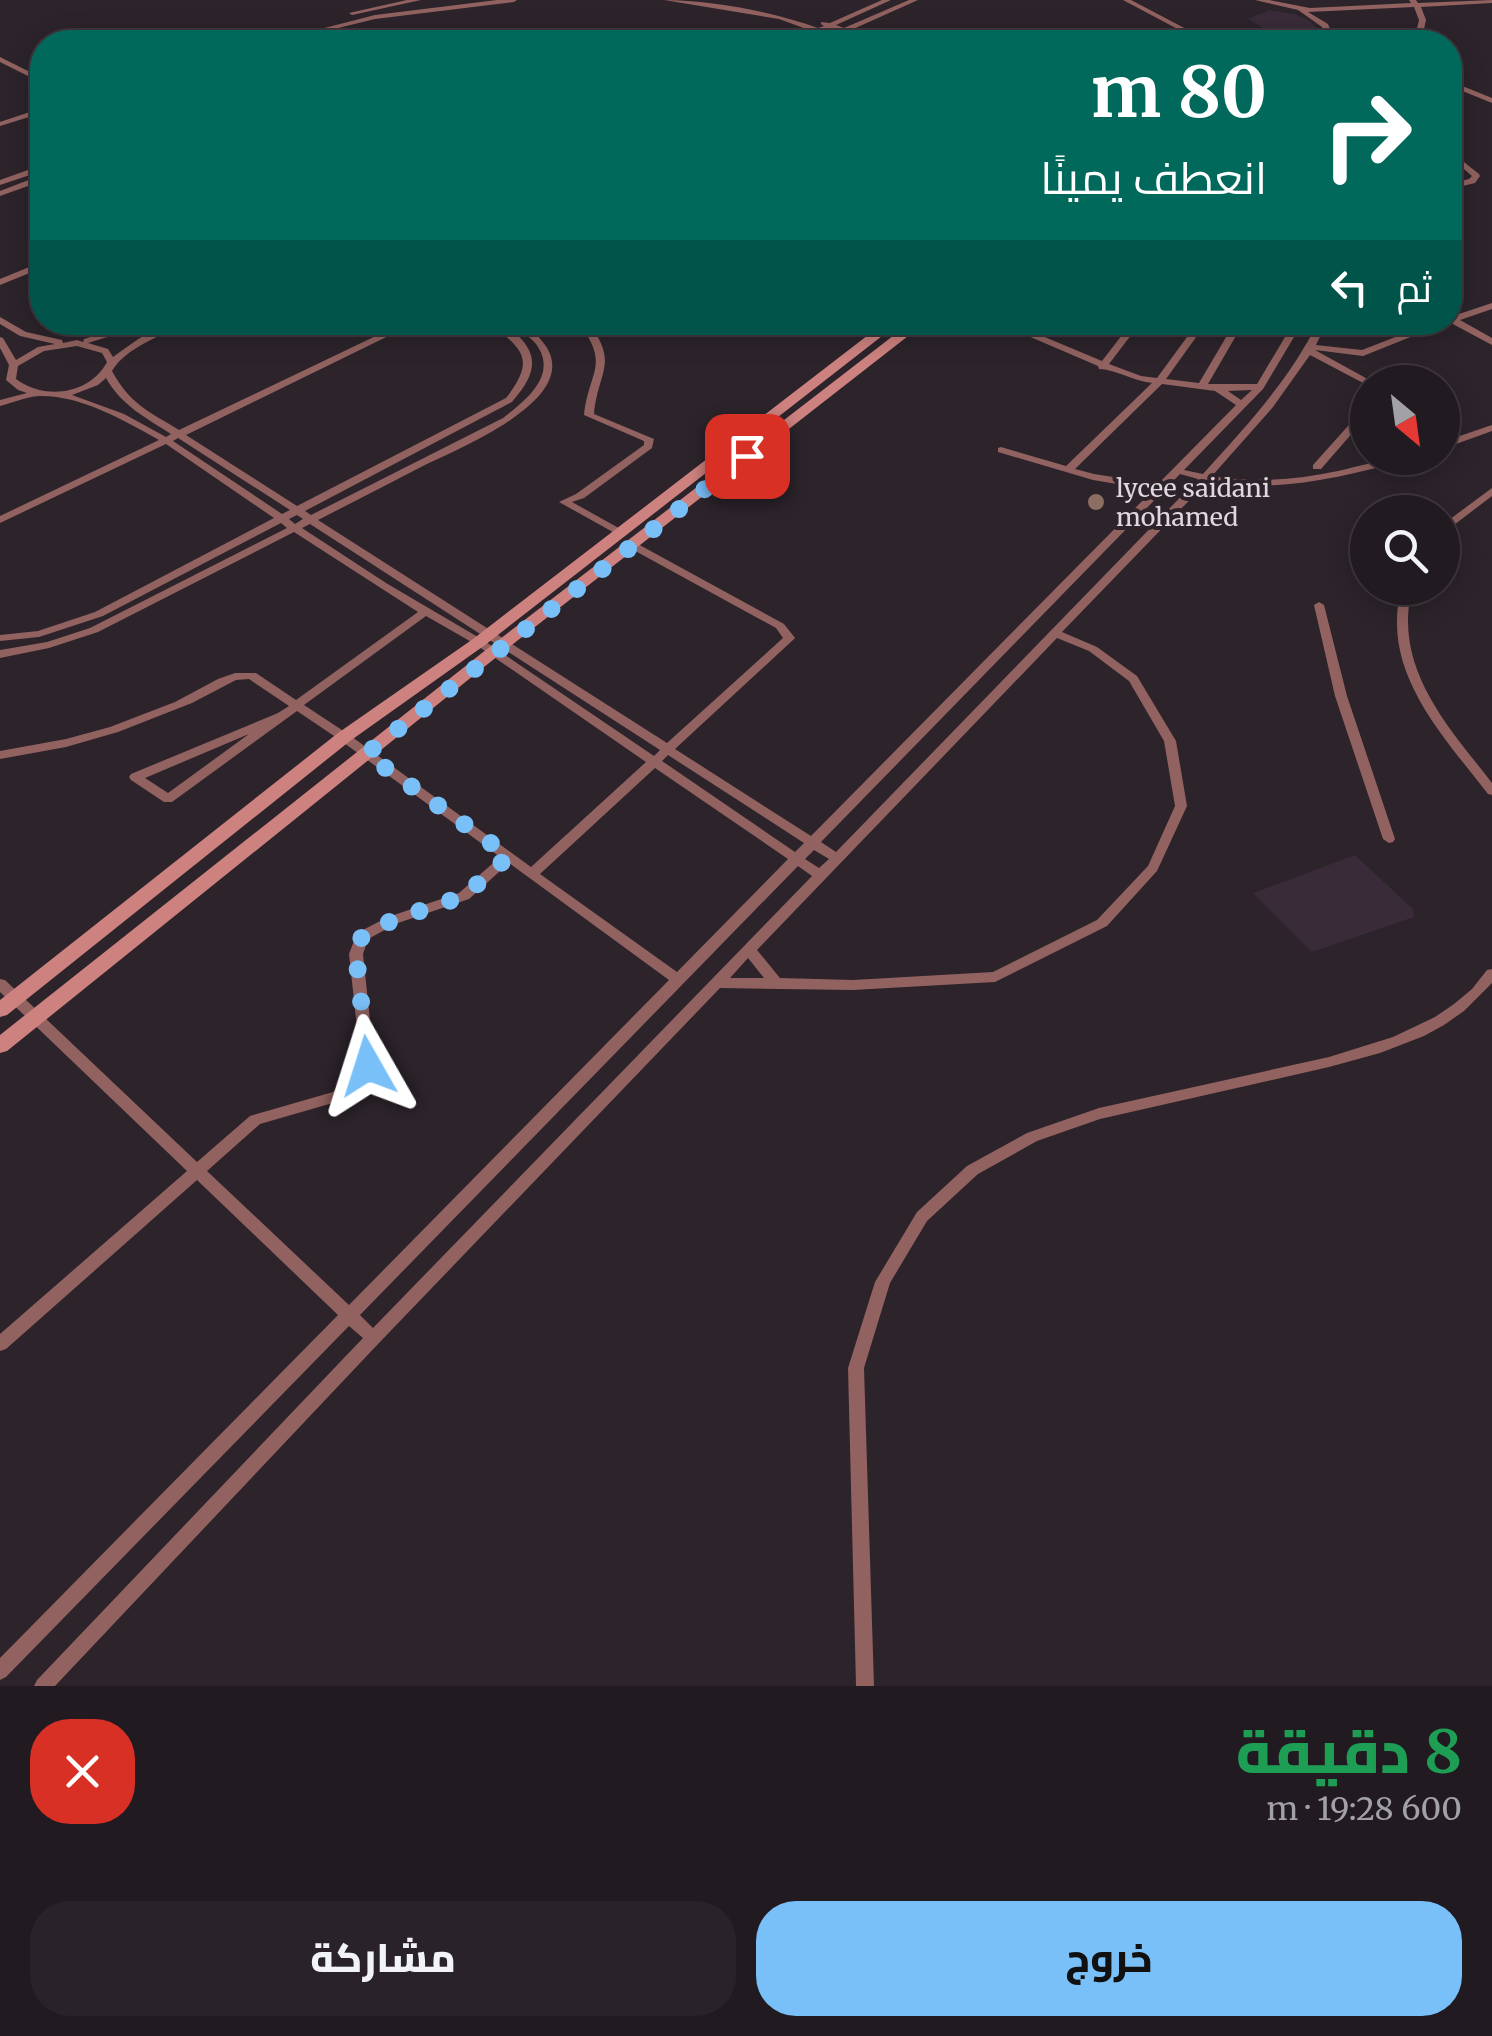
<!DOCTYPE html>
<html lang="ar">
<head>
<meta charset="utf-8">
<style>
	:root { --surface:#211a20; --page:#292329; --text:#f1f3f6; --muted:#a2a1a5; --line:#3e383e; --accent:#79bff8 }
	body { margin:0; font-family:Merriweather,Cairo,serif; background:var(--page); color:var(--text); direction:rtl; height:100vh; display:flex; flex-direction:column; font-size:38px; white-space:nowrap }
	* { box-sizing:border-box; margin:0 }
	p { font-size:32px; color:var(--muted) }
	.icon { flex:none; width:55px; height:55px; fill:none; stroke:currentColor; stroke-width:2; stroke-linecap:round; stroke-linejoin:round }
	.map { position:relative; height:1686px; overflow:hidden; direction:ltr }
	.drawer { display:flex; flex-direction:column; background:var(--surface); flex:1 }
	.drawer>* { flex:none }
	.hud { position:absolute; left:30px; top:30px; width:1432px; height:305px; border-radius:40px; box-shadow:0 5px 25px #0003,0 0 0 2px var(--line); direction:rtl; background:#00695c; color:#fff; overflow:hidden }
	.needle { width:65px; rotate:151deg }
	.tools { position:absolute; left:1350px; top:365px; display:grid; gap:20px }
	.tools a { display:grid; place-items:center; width:110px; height:110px; border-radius:50%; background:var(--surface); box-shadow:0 5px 25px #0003,0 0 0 2px var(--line); font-size:50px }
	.pin { position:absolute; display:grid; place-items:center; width:85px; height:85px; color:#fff; margin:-42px; border-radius:20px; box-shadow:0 5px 15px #0006 }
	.me { position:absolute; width:110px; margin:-55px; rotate:354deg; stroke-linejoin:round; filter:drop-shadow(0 0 8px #0008) }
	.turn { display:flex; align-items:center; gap:35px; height:210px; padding:0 30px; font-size:45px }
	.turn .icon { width:130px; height:130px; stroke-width:2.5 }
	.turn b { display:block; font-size:70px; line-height:85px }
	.then { display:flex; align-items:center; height:95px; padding:0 30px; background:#0003; gap:20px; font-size:38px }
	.round { display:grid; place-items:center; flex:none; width:105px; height:105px; border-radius:40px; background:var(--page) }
	.head { display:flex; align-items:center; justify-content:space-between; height:170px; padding:0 30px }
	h1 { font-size:60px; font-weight:800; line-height:75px; color:#1e9e55 }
	.primary-button { display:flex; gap:20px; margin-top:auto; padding:20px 30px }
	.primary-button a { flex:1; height:115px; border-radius:40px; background:var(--accent); color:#111; font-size:40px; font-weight:800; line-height:115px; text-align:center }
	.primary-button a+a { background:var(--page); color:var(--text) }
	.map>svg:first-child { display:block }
	.built { fill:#392b38 }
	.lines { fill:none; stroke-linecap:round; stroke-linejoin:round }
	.street { fill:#91625f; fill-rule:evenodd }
	.secondary { fill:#cd827f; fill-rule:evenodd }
	.route { stroke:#79bff8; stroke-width:18; stroke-dasharray:0 32.4 }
	.education-dot { fill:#8d6e63; stroke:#2c232b; stroke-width:4 }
	.labels { text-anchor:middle; stroke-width:8; stroke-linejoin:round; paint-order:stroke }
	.poi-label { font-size:25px; fill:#dfd9df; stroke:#2c232b; text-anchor:start }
</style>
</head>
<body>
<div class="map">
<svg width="1492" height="1686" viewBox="0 0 1492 1686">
	<rect width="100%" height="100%" fill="#2c232b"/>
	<g class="built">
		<path d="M1269,10L1295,14L1310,21L1330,42H1287L1248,19Z"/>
		<path d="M1355,855L1413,909L1414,917L1312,952L1253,893Z"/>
	</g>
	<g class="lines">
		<g class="street">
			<path d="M407,0H421L352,15L349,13Z"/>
			<path d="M497,0H517L514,2L375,19L281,42H270L375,15Z"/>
			<path d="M664,0C712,0 773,12 818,28L824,26L821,24V22L830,23L882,0H891L836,25L844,28L909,0H918L851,30L880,40V42H872L845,33L840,35L855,42H847L833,38L823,42H815L827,36L819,33L797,42H789L812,31L779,19Z"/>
			<path d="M1123,0H1131L1211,42H1202Z"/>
			<path d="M1255,0H1269L1310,8L1411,3L1409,0H1416L1418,3L1492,0V3L1421,7L1426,20L1421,42H1414L1419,20L1414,7L1308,12L1328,24L1335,42H1328L1322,27L1298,10Z"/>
			<path d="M284,30L288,32L287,34L254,42H244Z"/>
			<path d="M0,57L42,78V83L0,62Z"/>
			<path d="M1450,81L1492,98V103L1450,86Z"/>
			<path d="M39,109H42V113L0,126V122Z"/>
			<path d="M1450,151L1479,174L1480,176L1475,183L1450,189V184L1469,179L1472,176L1450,157Z"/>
			<path d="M39,166H42V171L0,185V180Z"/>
			<path d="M39,176H42V181L0,196V191Z"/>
			<path d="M39,263H42V268L0,285V279Z"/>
			<path d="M1492,303V309L1460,320L1492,338V345L1449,322L1450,317Z"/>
			<path d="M0,317L26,332L62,340L63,343L77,340L83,342L84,339L140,322H155L88,343L108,349L113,357C134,342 159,322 185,322C162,337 127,346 112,371C130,404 148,411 179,430L405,322H417L186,435L297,506L506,398C537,358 522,349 488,322C507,322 534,344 532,365C531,379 521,391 512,402L305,511L311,515L503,418C525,401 559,375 536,344C529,336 519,330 511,322C525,322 533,330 542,341C590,397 457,449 421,467C387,485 353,502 318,520L667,743L783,638L776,628L628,547V543H636L784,624L795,638L793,640L675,749L811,836L1153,490L1093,480L998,452V448L1001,447L1066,466L1152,383C1133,381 1115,369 1099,369L1098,366L996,322H1009L1102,361L1132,322H1141L1109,364L1141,376L1157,378L1198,322H1207L1166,379L1199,383L1235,322H1244L1208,384H1257L1294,322H1303L1263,389L1184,470L1203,474C1246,426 1289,381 1318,322H1327L1316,345L1362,350L1434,322H1448L1363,356L1315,350L1373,382L1365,384L1310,355L1273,407L1212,476C1255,483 1295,480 1338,471C1361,466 1384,458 1408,458L1407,460C1338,478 1279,493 1207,482L1062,632L1097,647L1137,676L1176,741L1187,806L1157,871L1107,926L995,982L853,990L720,988L379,1343L55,1686H34L37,1680L363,1338L349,1326L6,1677L0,1680V1658L338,1315L197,1180L6,1349L0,1351V1334L187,1171L0,992V979L5,980L197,1162L250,1116L333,1092L361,1065L349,954L357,933L388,917L459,893L500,857L340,740L297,711L172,802H164L131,780L129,777L131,774L278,713L289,706L249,679L236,680L192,703L118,732L66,747L0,759V751L66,739L110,727L175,702L218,679L235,673H256L296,700L418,612L294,532L98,632L49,648L0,658V650L47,642L90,628L287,528L281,523L103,616L39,637L0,641V635L38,631L95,612L274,518L166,444L0,523V516L159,440C124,420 80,395 39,396C26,397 12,403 0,406V400L27,393L18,390L6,380L9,365L0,348V337L3,338L16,360L38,347L55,344L20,336L0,324ZM77,346L102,353L107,362C90,394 45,401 16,379L18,366L44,351ZM106,378C121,405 146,418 171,434L166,437L124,414L72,395L98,385ZM1162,384L1215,391L1236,405L1158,484L1094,474L1075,469ZM1252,390L1241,400L1228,391ZM178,438L290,510L282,514L173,441ZM1180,474L1198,479L836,852L821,842ZM297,515L303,519L295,524L289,519ZM310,524L660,750L654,756L483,640L386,583L302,528ZM426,616L475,644L646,762L531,867L348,734L304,705ZM1057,638L1089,651L1129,681L1164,741L1175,806L1148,866L1097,920L993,972L853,980L780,978L757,950ZM249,734L168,793L145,778ZM668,755L804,843L795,852L662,761ZM655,768L788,859L677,972L540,874ZM814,850L829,859L819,868L805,859ZM509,863L669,980L349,1305L207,1171L260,1124L343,1100L373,1071L375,1067L363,954L368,939L398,923L469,899ZM798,866L812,876L373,1328L360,1315ZM748,958L764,978H730Z"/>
			<path d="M578,322H587C620,362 598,371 594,414L654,439L652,448L584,498L572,502L624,531L625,533L620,536L559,502L576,494L644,445V441L584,415C589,370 611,365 578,322Z"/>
			<path d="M1368,406V415L1321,469H1313V465L1365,407Z"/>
			<path d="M1492,425V431L1442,449V442Z"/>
			<path d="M1492,488V496L1442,534V525Z"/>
			<path d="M1401,588H1411C1410,598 1408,609 1408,619C1407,684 1455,735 1492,783V795L1488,794C1449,743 1395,687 1397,619C1397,609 1399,598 1401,588Z"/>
			<path d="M1319,602L1324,605L1347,696L1395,839L1393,842L1389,843L1383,839L1335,696L1314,605Z"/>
			<path d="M1492,969V983L1464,1011L1444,1025L1424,1036L1380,1053L1329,1067L1100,1119L1037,1141L978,1174L927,1221L890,1283L864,1368L874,1686H856L848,1368L875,1282L917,1212L967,1166L1027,1133L1099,1108L1329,1057L1393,1037L1435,1017L1454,1004L1472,989L1487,970Z"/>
		</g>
		<g class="secondary">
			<path d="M885,322H900L485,645L350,741L7,1015L0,1017V1000L338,733L473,639Z"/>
			<path d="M911,322H926L499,655L7,1051L0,1053V1035L487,649Z"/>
		</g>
	</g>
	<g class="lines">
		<path class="route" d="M368,1066L356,954L362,936L393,920L464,896L509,856L366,754L747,456"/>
	</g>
	<circle class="education-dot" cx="1096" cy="502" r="10"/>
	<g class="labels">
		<g class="poi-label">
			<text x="1116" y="497">lycee saidani<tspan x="1116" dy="29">mohamed</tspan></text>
		</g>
	</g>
</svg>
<div class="tools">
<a><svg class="needle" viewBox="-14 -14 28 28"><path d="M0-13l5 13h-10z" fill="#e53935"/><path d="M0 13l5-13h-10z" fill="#a2a1a5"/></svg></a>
<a><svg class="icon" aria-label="search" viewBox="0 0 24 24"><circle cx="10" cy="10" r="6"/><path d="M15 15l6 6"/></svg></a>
</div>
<div class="pin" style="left:747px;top:456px;background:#d93025"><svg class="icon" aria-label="arrive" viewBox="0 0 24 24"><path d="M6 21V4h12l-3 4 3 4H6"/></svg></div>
<svg class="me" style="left:368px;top:1066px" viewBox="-20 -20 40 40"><path d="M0-17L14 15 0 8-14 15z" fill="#79bff8" stroke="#fff" stroke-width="4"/></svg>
<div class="hud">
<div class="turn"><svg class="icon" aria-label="right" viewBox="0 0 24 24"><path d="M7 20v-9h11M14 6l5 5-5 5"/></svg><div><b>80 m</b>انعطف يمينًا</div></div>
<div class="then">ثم<svg class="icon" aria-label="left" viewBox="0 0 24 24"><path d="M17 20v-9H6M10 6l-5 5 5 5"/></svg></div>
</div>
</div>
<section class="drawer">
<div class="head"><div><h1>8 دقيقة</h1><p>600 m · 19:28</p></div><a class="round" style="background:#d93025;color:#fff"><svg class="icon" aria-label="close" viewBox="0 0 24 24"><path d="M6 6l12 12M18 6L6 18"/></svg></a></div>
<div class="primary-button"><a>خروج</a><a>مشاركة</a></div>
</section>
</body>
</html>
